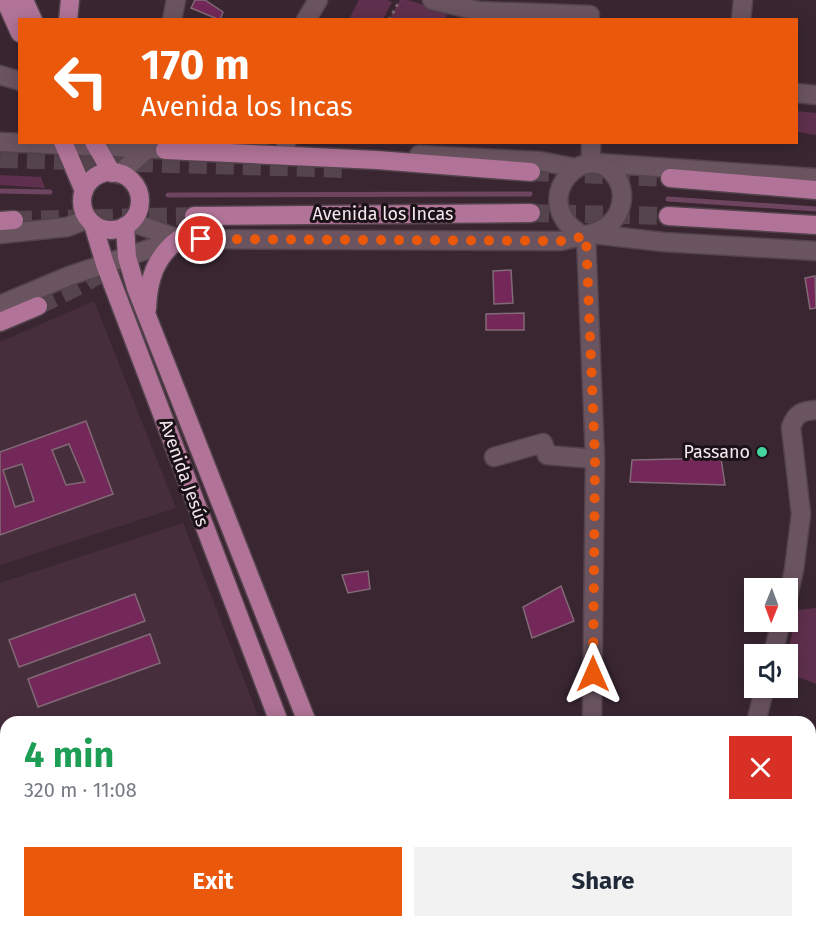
<!DOCTYPE html>
<html lang="en">
<head>
<meta charset="utf-8">
<style>
	:root { --surface:#fff; --page:#f2f2f3; --text:#1f2937; --muted:#747a83; --accent:#ea580c }
	body { margin:0; font-family:"Fira Sans",sans-serif; background:var(--page); color:var(--text); height:100vh; display:flex; flex-direction:column; font-size:22px; white-space:nowrap }
	* { box-sizing:border-box; margin:0 }
	p { font-size:20px; color:var(--muted) }
	.icon { flex:none; width:33px; height:33px; fill:none; stroke:currentColor; stroke-width:2; stroke-linecap:round; stroke-linejoin:round }
	.map { position:relative; flex:1; overflow:hidden }
	.details { position:absolute; left:0px; top:716px; width:816px; height:212px; display:flex; flex-direction:column; background:var(--surface); border-radius:18px 18px 0 0; box-shadow:0 3px 15px #0003 }
	.details>* { flex:none }
	.hud { position:absolute; left:18px; top:18px; width:780px; height:126px; border-radius:0px; box-shadow:0 3px 15px #0003; background:#ea580c; color:#fff; overflow:hidden }
	.needle { width:39px; rotate:181deg }
	.controls { position:absolute; left:744px; top:578px; display:grid; gap:12px }
	.controls a { display:grid; place-items:center; width:54px; height:54px; border-radius:0px; background:var(--surface); box-shadow:0 3px 15px #0003; font-size:30px }
	.pin { position:absolute; display:grid; place-items:center; width:51px; height:51px; color:#fff; margin:-26px; border:3px solid #fff; border-radius:50%; box-shadow:0 2px 6px #0007 }
	.me { position:absolute; width:66px; margin:-33px; rotate:0deg; stroke-linejoin:round; filter:drop-shadow(0 0 4px #0008) }
	.turn { display:flex; align-items:center; gap:21px; height:126px; padding:0 24px; font-size:27px }
	.turn .icon { width:78px; height:78px; stroke-width:2.5 }
	.turn b { display:block; font-size:42px; line-height:51px }
	.round { display:grid; place-items:center; flex:none; width:63px; height:63px; border-radius:0px; background:var(--page) }
	.overview { display:flex; align-items:center; justify-content:space-between; height:102px; padding:0 24px }
	h1 { font-size:36px; font-weight:700; line-height:45px; color:#1e9e55 }
	.button { display:flex; gap:12px; margin-top:auto; padding:12px 24px }
	.button a { flex:1; height:69px; border-radius:0px; background:var(--accent); color:#fff; font-size:24px; font-weight:700; line-height:69px; text-align:center }
	.button a+a { background:var(--page); color:var(--text) }
	.map>svg:first-child { display:block }
	.built { fill:#472e3c }
	.green { fill:#5f304d }
	.lines { fill:none; stroke-linecap:round; stroke-linejoin:round }
	.stream { stroke:#6e4561; stroke-width:5 }
	.building { fill:#742859; stroke:#806a76; stroke-width:1.5; fill-rule:evenodd }
	.major-tunnel { stroke:#55434d; stroke-width:18; stroke-dasharray:18 9; stroke-linecap:butt }
	.minor-casing { stroke:#53434c; stroke-width:21 }
	.major-casing { stroke:#53434c; stroke-width:21 }
	.path { stroke:#7a6972; stroke-width:3; stroke-dasharray:3 4.5; stroke-linecap:butt }
	.minor { stroke:#6a5460; stroke-width:18 }
	.major { stroke:#b17498; stroke-width:18 }
	.route { stroke:#ea580c; stroke-width:10; stroke-dasharray:0 18 }
	.poi-dot { fill:#46d49e; stroke:#1b1217; stroke-width:2 }
	.labels { text-anchor:middle; stroke-width:6; stroke-linejoin:round; paint-order:stroke }
	.street-label { font-size:18px; fill:#f4e7ee; stroke:#1b1217 }
	.poi-label { font-size:18px; fill:#f4e7ee; stroke:#1b1217; text-anchor:end }
</style>
</head>
<body>
<div class="map">
<svg width="816" height="926" viewBox="0 0 816 926">
	<rect width="100%" height="100%" fill="#392631"/>
	<g class="built">
		<path d="M94,301L176,508L0,565V342Z"/>
		<path d="M183,523L260,721L6,722V921H338L340,926H0V583Z"/>
	</g>
	<g class="green">
		<path d="M359,0H388L392,2L383,19H349Z"/>
		<path d="M400,0H408L448,13L445,19L389,20Z"/>
		<path d="M797,111L816,113V135L797,132Z"/>
		<path d="M0,175L41,177L45,188L0,185Z"/>
		<path d="M816,608V684L788,673L787,654L798,610Z"/>
	</g>
	<g class="lines">
		<g class="stream">
			<path d="M0,191L50,192"/>
			<path d="M168,195L530,194"/>
			<path d="M668,199L816,209"/>
		</g>
	</g>
	<g class="building">
		<path d="M195,0H205L223,12L220,20L191,8Z"/>
		<rect x="225" y="142" width="42" height="2"/>
		<path d="M511,270L513,303L494,304L493,271Z"/>
		<path d="M815,276L816,308L810,309L805,278Z"/>
		<path d="M524,313V330H486V314Z"/>
		<path d="M86,421L113,494L0,535V452ZM69,444L85,482L66,485L52,450ZM22,464L34,501L15,507L3,470Z"/>
		<path d="M721,458L725,485L630,482L632,460Z"/>
		<path d="M368,571L370,589L348,593L342,575Z"/>
		<path d="M561,586L574,621L532,638L523,607Z"/>
		<path d="M135,594L145,621L19,667L9,640Z"/>
		<path d="M150,634L160,663L38,707L28,679Z"/>
		<path d="M6,916V921H71L72,926H0V918Z"/>
		<path d="M229,921H293L295,926H231Z"/>
	</g>
	<g class="lines">
		<g class="major-tunnel">
			<path d="M0,159L346,169"/>
			<path d="M531,172L670,178"/>
			<path d="M531,213L668,216"/>
			<path d="M14,220L194,216"/>
			<path d="M38,306L85,283L118,263"/>
		</g>
		<defs>
			<g id="minor">
				<path d="M432,0L478,11L590,15"/>
				<path d="M172,20L176,0"/>
				<path d="M306,20L318,0"/>
				<path d="M741,20L743,0"/>
				<path d="M0,75L20,81"/>
				<path d="M796,93L816,95"/>
				<path d="M0,142L179,150"/>
				<path d="M286,142V149"/>
				<path d="M591,142V163"/>
				<path d="M419,155L540,161L576,168"/>
				<path d="M599,163L816,178"/>
				<path d="M119,174L146,150"/>
				<path d="M131,222L179,239"/>
				<path d="M0,234L67,227L88,219"/>
				<path d="M593,234L663,242L816,251"/>
				<path d="M586,236L595,459L592,722"/>
				<path d="M0,305L69,276L179,239L561,241C582,235 609,235 619,211C623,201 623,190 618,180C590,131 523,201 582,235"/>
				<path d="M494,457L543,443L547,455L595,459"/>
				<path d="M788,596L794,570L801,514L791,427C796,413 802,411 816,410"/>
				<path d="M773,654L781,621"/>
				<path d="M756,722L765,687"/>
				<path d="M810,915L816,905"/>
				<path d="M750,921L763,926"/>
				<path d="M591,926V921"/>
			</g>
			<g id="major">
				<path d="M5,0L20,33"/>
				<path d="M24,0L33,20"/>
				<path d="M68,20L70,0"/>
				<path d="M63,142L84,191"/>
				<path d="M94,142L112,173"/>
				<path d="M165,150L377,160L531,172"/>
				<circle cx="111" cy="201" r="29"/>
				<path d="M670,178L816,190"/>
				<path d="M194,216L531,213"/>
				<path d="M668,216L816,225"/>
				<path d="M0,221L14,220"/>
				<path d="M93,224L105,264L279,722"/>
				<path d="M125,226L127,257L136,288L307,722"/>
				<path d="M147,309C148,280 155,257 179,239"/>
				<path d="M0,322L38,306"/>
				<path d="M356,921L358,926"/>
				<path d="M386,921L388,926"/>
			</g>
		</defs>
		<use href="#minor" class="minor-casing"/>
		<use href="#major" class="major-casing"/>
		<path class="path" d="M389,20L400,0"/>
		<use href="#minor" class="minor"/>
		<use href="#major" class="major"/>
	</g>
	<g class="lines">
		<path class="route" d="M201,239L561,241L586,236L595,459L593,674"/>
	</g>
	<circle class="poi-dot" cx="762" cy="452" r="6"/>
	<g class="labels">
		<g class="street-label">
			<text x="383" y="220">Avenida los Incas</text>
			<text transform="translate(184 473) rotate(70)" y="6">Avenida Jesús</text>
		</g>
		<g class="poi-label">
			<text x="750" y="458">Passano</text>
		</g>
	</g>
</svg>
<div class="controls">
<a><svg class="needle" viewBox="-14 -14 28 28"><path d="M0-13l5 13h-10z" fill="#e53935"/><path d="M0 13l5-13h-10z" fill="#747a83"/></svg></a>
<a><svg class="icon" aria-label="sound" viewBox="0 0 24 24"><path d="M4 9h4l5-4v14l-5-4H4zM17 9q2 3 0 6"/></svg></a>
</div>
<div class="pin" style="left:201px;top:239px;background:#d93025"><svg class="icon" aria-label="arrive" viewBox="0 0 24 24"><path d="M6 21V4h12l-3 4 3 4H6"/></svg></div>
<svg class="me" style="left:593px;top:674px" viewBox="-20 -20 40 40"><path d="M0-17L14 15 0 8-14 15z" fill="#ea580c" stroke="#fff" stroke-width="4"/></svg>
<div class="hud">
<div class="turn"><svg class="icon" aria-label="left" viewBox="0 0 24 24"><path d="M17 20v-9H6M10 6l-5 5 5 5"/></svg><div><b>170 m</b>Avenida los Incas</div></div>
</div>
<section class="details">
<div class="overview"><div><h1>4 min</h1><p>320 m · 11:08</p></div><a class="round" style="background:#d93025;color:#fff"><svg class="icon" aria-label="close" viewBox="0 0 24 24"><path d="M6 6l12 12M18 6L6 18"/></svg></a></div>
<div class="button"><a>Exit</a><a>Share</a></div>
</section>
</div>
</body>
</html>
